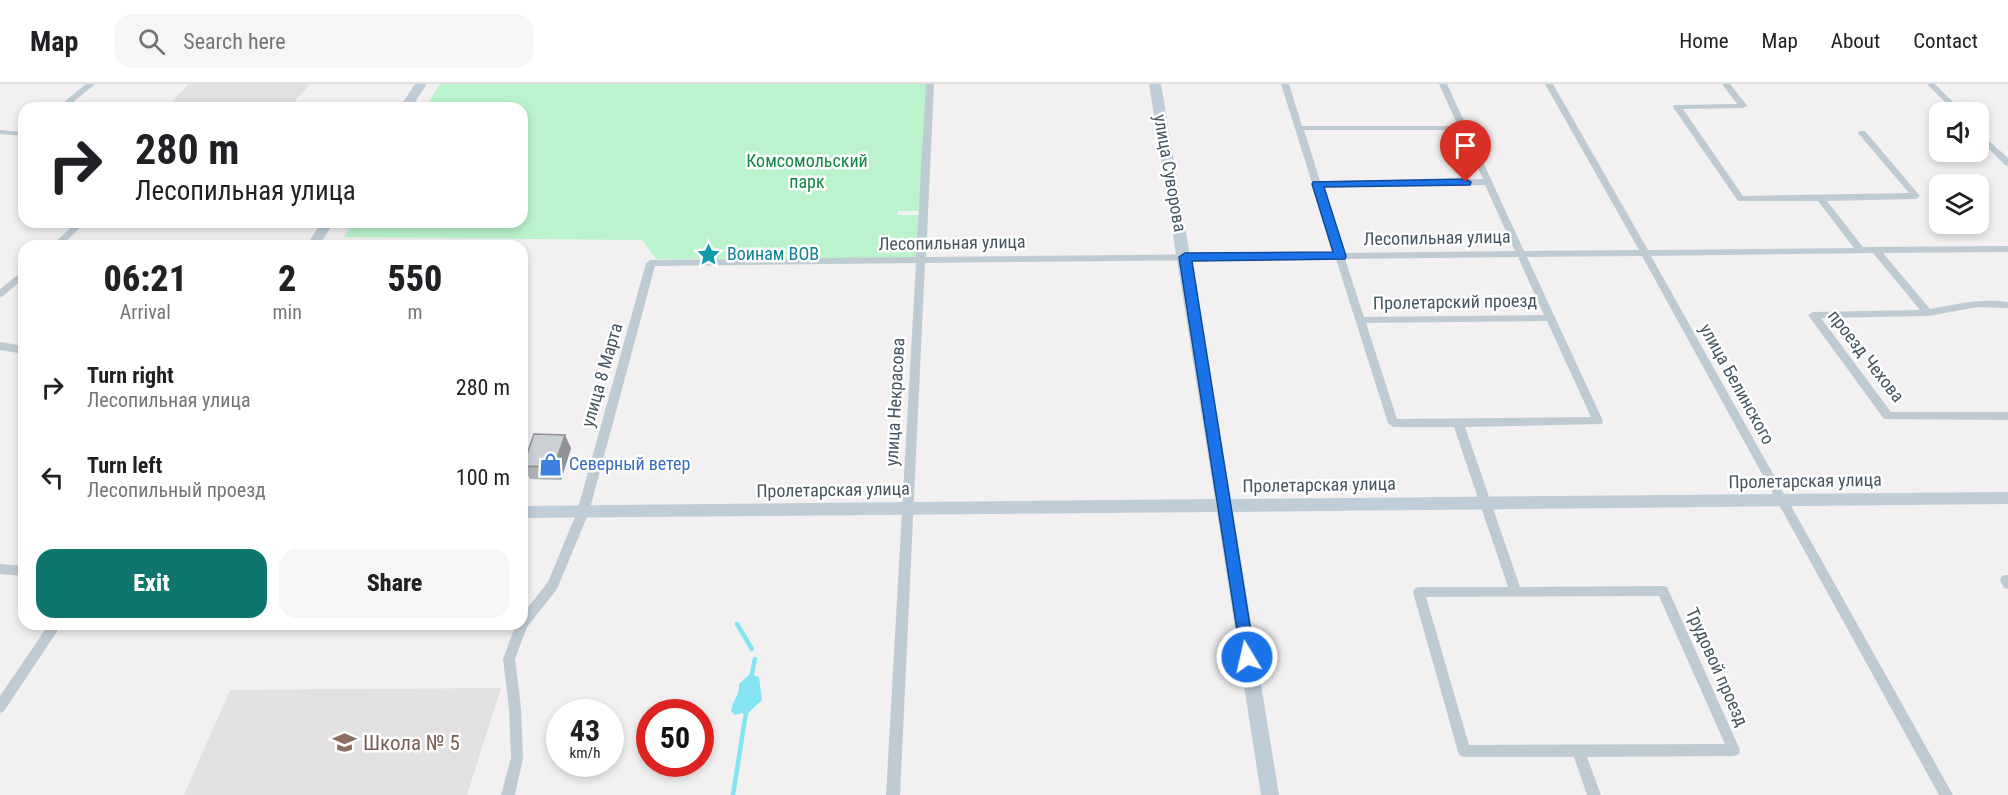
<!DOCTYPE html>
<html lang="en">
<head>
<meta charset="utf-8">
<style>
	:root { --surface:#fff; --page:#f6f6f6; --text:#202124; --muted:#757577; --line:#e0e0e0; --accent:#0f766e }
	body { margin:0; font-family:"Roboto Condensed",sans-serif; background:var(--page); color:var(--text); height:100vh; display:flex; flex-direction:column; font-size:22px; white-space:nowrap }
	* { box-sizing:border-box; margin:0 }
	p { font-size:20px; color:var(--muted) }
	.icon { flex:none; width:33px; height:33px; fill:none; stroke:currentColor; stroke-width:2; stroke-linecap:round; stroke-linejoin:round }
	.map { position:relative; flex:1; overflow:hidden }
	.panel { position:absolute; left:18px; top:156px; width:510px; height:390px; display:flex; flex-direction:column; background:var(--surface); border-radius:18px; box-shadow:0 3px 9px #0003 }
	.panel>* { flex:none }
	.top-card { position:absolute; left:18px; top:18px; width:510px; height:126px; border-radius:18px; box-shadow:0 3px 9px #0003; background:#fff; color:var(--text); overflow:hidden }
	.buttons { position:absolute; left:1929px; top:18px; display:grid; gap:12px }
	.buttons a { display:grid; place-items:center; width:60px; height:60px; border-radius:12px; background:var(--surface); box-shadow:0 3px 9px #0003; font-size:30px }
	.speed { position:absolute; left:546px; top:615px; display:flex; gap:12px; font-size:30px; font-weight:700; text-align:center }
	.speed>* { display:grid; place-content:center; width:78px; height:78px; border-radius:50%; background:var(--surface); box-shadow:0 3px 9px #0003; line-height:1 }
	.speed small { font-size:15px; font-weight:400 }
	.speed .limit { border:9px solid #d22; background:#fff; color:#111 }
	.pin { position:absolute; display:grid; place-items:center; width:51px; height:51px; color:#fff; margin:-62px -26px; border-radius:50% 50% 50% 0; rotate:-45deg; box-shadow:0 0 6px #0007 }
	.pin .icon { rotate:45deg }
	.me { position:absolute; width:66px; margin:-33px; rotate:351deg; stroke-linejoin:round; filter:drop-shadow(0 0 4px #0008) }
	.turn { display:flex; align-items:center; gap:21px; height:126px; padding:0 18px; font-size:27px }
	.turn .icon { width:78px; height:78px; stroke-width:2.5 }
	.turn b { display:block; font-size:42px; line-height:51px }
	.eta { display:flex; justify-content:space-evenly; align-items:center; height:102px; text-align:center }
	.eta b { font-size:36px; font-weight:800; line-height:42px }
	.button { display:flex; gap:12px; margin-top:auto; padding:12px 18px }
	.button a { flex:1; height:69px; border-radius:18px; background:var(--accent); color:#fff; font-size:24px; font-weight:800; line-height:69px; text-align:center }
	.button a+a { background:var(--page); color:var(--text) }
	ul { padding:0; list-style:none }
	li { display:flex; align-items:center; gap:18px; height:90px; padding:0 18px }
	li div { flex:1 }
	li b { display:block; font-size:22px }
	li em { font-style:normal }
	header { display:flex; align-items:center; gap:36px; box-sizing:border-box; height:84px; padding:0 30px; background:var(--surface); border-bottom:2px solid var(--line) }
	header strong { font-size:28px }
	nav { display:flex; gap:33px; margin-inline-start:auto; font-size:21px }
	.search { width:420px; height:54px; background:var(--page); display:flex; align-items:center; gap:15px; box-sizing:border-box; padding:0 21px; border-radius:18px; color:var(--muted); font-size:22px }
	.map>svg:first-child { display:block }
	.education { fill:#e3e0e2 }
	.green { fill:#bbf3cd }
	.water { fill:#85e4f3 }
	.lines { fill:none; stroke-linecap:round; stroke-linejoin:round }
	.stream { stroke:#85e4f3; stroke-width:4.5 }
	.street { fill:#bfcbd3; fill-rule:evenodd }
	.secondary { fill:#bfcdd8; fill-rule:evenodd }
	.wall { fill:#afb3b7 }
	.shaded-wall { fill:#8e9295 }
	.building { fill:#cbd0d5; stroke:#8e9295; stroke-width:1.5 }
	.route { fill:#1a73e8; stroke:#114b97; stroke-width:1.5 }
	.labels { text-anchor:middle; stroke-width:5; stroke-linejoin:round; paint-order:stroke }
	.park-label { font-size:18px; fill:#108743; stroke:#fff }
	.street-label { font-size:18px; fill:#46555f; stroke:#fff }
	.culture-label { font-size:18px; fill:#0d838f; stroke:#fff; text-anchor:start }
	.shop-label { font-size:18px; fill:#366cbe; stroke:#fff; text-anchor:start }
	.near-education-label { font-size:21px; fill:#785e54; stroke:#fff; text-anchor:start }
</style>
</head>
<body>
<header>
<strong>Map</strong>
<div class="search"><svg class="icon" aria-label="search" viewBox="0 0 24 24"><circle cx="10" cy="10" r="6"/><path d="M15 15l6 6"/></svg>Search here</div>
<nav><a>Home</a><a>Map</a><a>About</a><a>Contact</a></nav>
</header>
<div class="map">
<svg width="2008" height="711" viewBox="0 0 2008 711">
	<rect width="100%" height="100%" fill="#f2f0f0"/>
	<g class="education">
		<path d="M189,0H310L289,24H206L208,21L171,18Z"/>
		<path d="M501,604L467,711H184L230,606Z"/>
	</g>
	<path class="green" d="M440,0H932L921,127H898L897,131H919L916,176L656,175L642,156L344,153L353,138H522V24H425Z"/>
	<path class="water" d="M750,590L759,593L762,616L746,631L742,629L735,631L731,627C732,617 740,611 739,600Z"/>
	<g class="lines">
		<g class="stream">
			<path d="M737,540L752,565"/>
			<path d="M751,594L755,575"/>
			<path d="M733,711L746,628"/>
		</g>
		<g class="street">
			<path d="M86,0H95L66,24H57Z"/>
			<path d="M926,0H934L926,173L1334,169L1281,0H1289L1302,42H1458L1439,0H1447L1524,167L1639,166L1545,0H1553L1648,166L1854,164L1818,117H1738L1673,23L1674,21L1737,20L1722,0H1730L1746,20L1747,22L1743,24L1683,25L1743,112L1909,109L1858,49L1859,47H1865L1920,112L1916,115L1827,117L1863,163L2008,162V168L1883,169L1930,225C1956,220 1981,214 2008,218V224L1978,223L1928,232L1821,234L1891,328H2008V336L1884,335L1808,231L1813,228L1920,226L1873,169L1651,172L1953,711H1939L1642,172L1527,173L1603,337L1602,340L1465,343L1520,503L1663,502L1667,503L1740,666L1739,670L1734,672L1587,673L1601,711H1587L1574,673H1464L1459,671L1413,508L1415,504L1419,503H1508L1454,343H1393L1388,339L1336,175L925,179L900,711H886L916,179L655,182L589,428L557,505L527,543L515,575L521,624L523,674L515,711H501L511,674L509,624L503,575L516,540H522V531L548,498L577,428L646,179L651,176L916,173ZM1304,46H1460L1483,95L1320,97ZM1485,101L1515,167L1343,169L1322,103ZM1518,173L1544,231L1364,233L1345,175ZM1547,237L1591,333L1397,335L1366,239ZM1659,512L1725,660L1469,661L1426,513Z"/>
			<path d="M1927,0H1935L1963,28H1955Z"/>
			<path d="M0,46L24,48V52L0,50Z"/>
			<path d="M1978,47L2008,74V82L2005,81L1978,54Z"/>
			<path d="M77,138H86L61,162H51Z"/>
			<path d="M24,186V194L3,212L0,213V205Z"/>
			<path d="M0,258L24,262V270L0,266Z"/>
			<path d="M0,480L24,482V492L0,490Z"/>
			<path d="M2006,491H2008V505L2004,504L2000,496L2002,492Z"/>
			<path d="M49,540H62L4,627L0,629V612Z"/>
		</g>
		<g class="secondary">
			<path d="M415,0H427L411,24H399Z"/>
			<path d="M1149,0H1161L1231,415L2008,408V420L1233,428L1279,711H1261L1217,428L522,434V422L1215,415Z"/>
			<path d="M322,138H334L319,162H306Z"/>
		</g>
	</g>
	<path class="wall" d="M571,364L561,396L530,395L523,382Z"/>
	<path class="shaded-wall" d="M565,351L571,364L561,396L554,383Z"/>
	<path class="building" d="M534,350L565,351L554,383L523,382Z"/>
	<path class="route" d="M1466,95L1471,98L1470,101L1324,103L1346,172L1345,175L1192,177L1255,573L1253,578L1247,580L1242,578L1179,173L1185,169L1333,168L1312,100L1313,98Z"/>
	<defs>
		<symbol id="sight-bare" viewBox="-9 -9 18 18"><path d="M0-6L1.8-2.2L6-1.7L2.9 1.2L3.7 5.4L0 3.3L-3.7 5.4L-2.9 1.2L-6-1.7L-1.8-2.2Z" fill="#0f9aa8" stroke="#fff" stroke-width="2.5" paint-order="stroke"/></symbol>
		<symbol id="shop-bare" viewBox="-9 -9 18 18"><path d="M-5-2.5h2.3a2.7 3.5 0 0 1 5.4 0H5L5.5 6h-11ZM-1.5-2.5h3a1.5 2.3 0 0 0-3 0Z" fill="#3f7fe0" stroke="#fff" stroke-width="2.5" paint-order="stroke"/></symbol>
		<symbol id="school-bare" viewBox="-9 -9 18 18"><path d="M0-5L7-2L0 1L-7-2ZM-4 1L0 2.5L4 1V4Q0 6-4 4Z" fill="#8d6e63" stroke="#fff" stroke-width="2.5" paint-order="stroke"/></symbol>
	</defs>
	<g fill-rule="evenodd">
		<use href="#sight-bare" x="692" y="154" width="33" height="33"/>
		<use href="#shop-bare" x="534" y="364" width="33" height="33"/>
		<use href="#school-bare" x="328" y="642" width="33" height="33"/>
	</g>
	<g class="labels">
		<g class="park-label">
			<text x="807" y="83">Комсомольский<tspan x="807" dy="21">парк</tspan></text>
		</g>
		<g class="street-label">
			<text transform="translate(1170 89) rotate(80)" y="6">улица Суворова</text>
			<text transform="translate(1437 154) rotate(-1)" y="6">Лесопильная улица</text>
			<text transform="translate(952 159) rotate(-1)" y="6">Лесопильная улица</text>
			<text transform="translate(1455 218) rotate(-1)" y="6">Пролетарский проезд</text>
			<text transform="translate(1866 272) rotate(52)" y="6">проезд Чехова</text>
			<text transform="translate(602 291) rotate(-74)" y="6">улица 8 Марта</text>
			<text transform="translate(1737 300) rotate(61)" y="6">улица Белинского</text>
			<text transform="translate(895 318) rotate(-87)" y="6">улица Некрасова</text>
			<text transform="translate(1805 397) rotate(-1)" y="6">Пролетарская улица</text>
			<text transform="translate(1319 401) rotate(-1)" y="6">Пролетарская улица</text>
			<text transform="translate(833 406) rotate(-1)" y="6">Пролетарская улица</text>
			<text transform="translate(1717 583) rotate(66)" y="6">Трудовой проезд</text>
		</g>
		<g class="culture-label">
			<text x="727" y="176">Воинам ВОВ</text>
		</g>
		<g class="shop-label">
			<text x="569" y="386">Северный ветер</text>
		</g>
		<g class="near-education-label">
			<text x="363" y="666">Школа № 5</text>
		</g>
	</g>
</svg>
<div class="buttons">
<a><svg class="icon" aria-label="sound" viewBox="0 0 24 24"><path d="M4 9h4l5-4v14l-5-4H4zM17 9q2 3 0 6"/></svg></a>
<a><svg class="icon" aria-label="layers" viewBox="0 0 24 24"><path d="M12 4l9 5-9 5-9-5zM3 14l9 5 9-5"/></svg></a>
</div>
<div class="speed"><div>43<small>km/h</small></div><div class="limit">50</div></div>
<div class="pin" style="left:1466px;top:98px;background:#d93025"><svg class="icon" aria-label="arrive" viewBox="0 0 24 24"><path d="M6 21V4h12l-3 4 3 4H6"/></svg></div>
<svg class="me" style="left:1247px;top:573px" viewBox="-20 -20 40 40"><circle r="17" fill="#1a73e8" stroke="#fff" stroke-width="3"/><path d="M0-11L8 9 0 5-8 9z" fill="#fff"/></svg>
<div class="top-card">
<div class="turn"><svg class="icon" aria-label="right" viewBox="0 0 24 24"><path d="M7 20v-9h11M14 6l5 5-5 5"/></svg><div><b>280 m</b>Лесопильная улица</div></div>
</div>
<section class="panel">
<div class="eta">
<div><b>06:21</b><p>Arrival</p></div>
<div><b>2</b><p>min</p></div>
<div><b>550</b><p>m</p></div>
</div>
<ul>
<li><svg class="icon" aria-label="right" viewBox="0 0 24 24"><path d="M7 20v-9h11M14 6l5 5-5 5"/></svg><div><b>Turn right</b><p>Лесопильная улица</p></div><em>280 m</em></li>
<li><svg class="icon" aria-label="left" viewBox="0 0 24 24"><path d="M17 20v-9H6M10 6l-5 5 5 5"/></svg><div><b>Turn left</b><p>Лесопильный проезд</p></div><em>100 m</em></li>
</ul>
<div class="button"><a>Exit</a><a>Share</a></div>
</section>
</div>
</body>
</html>
